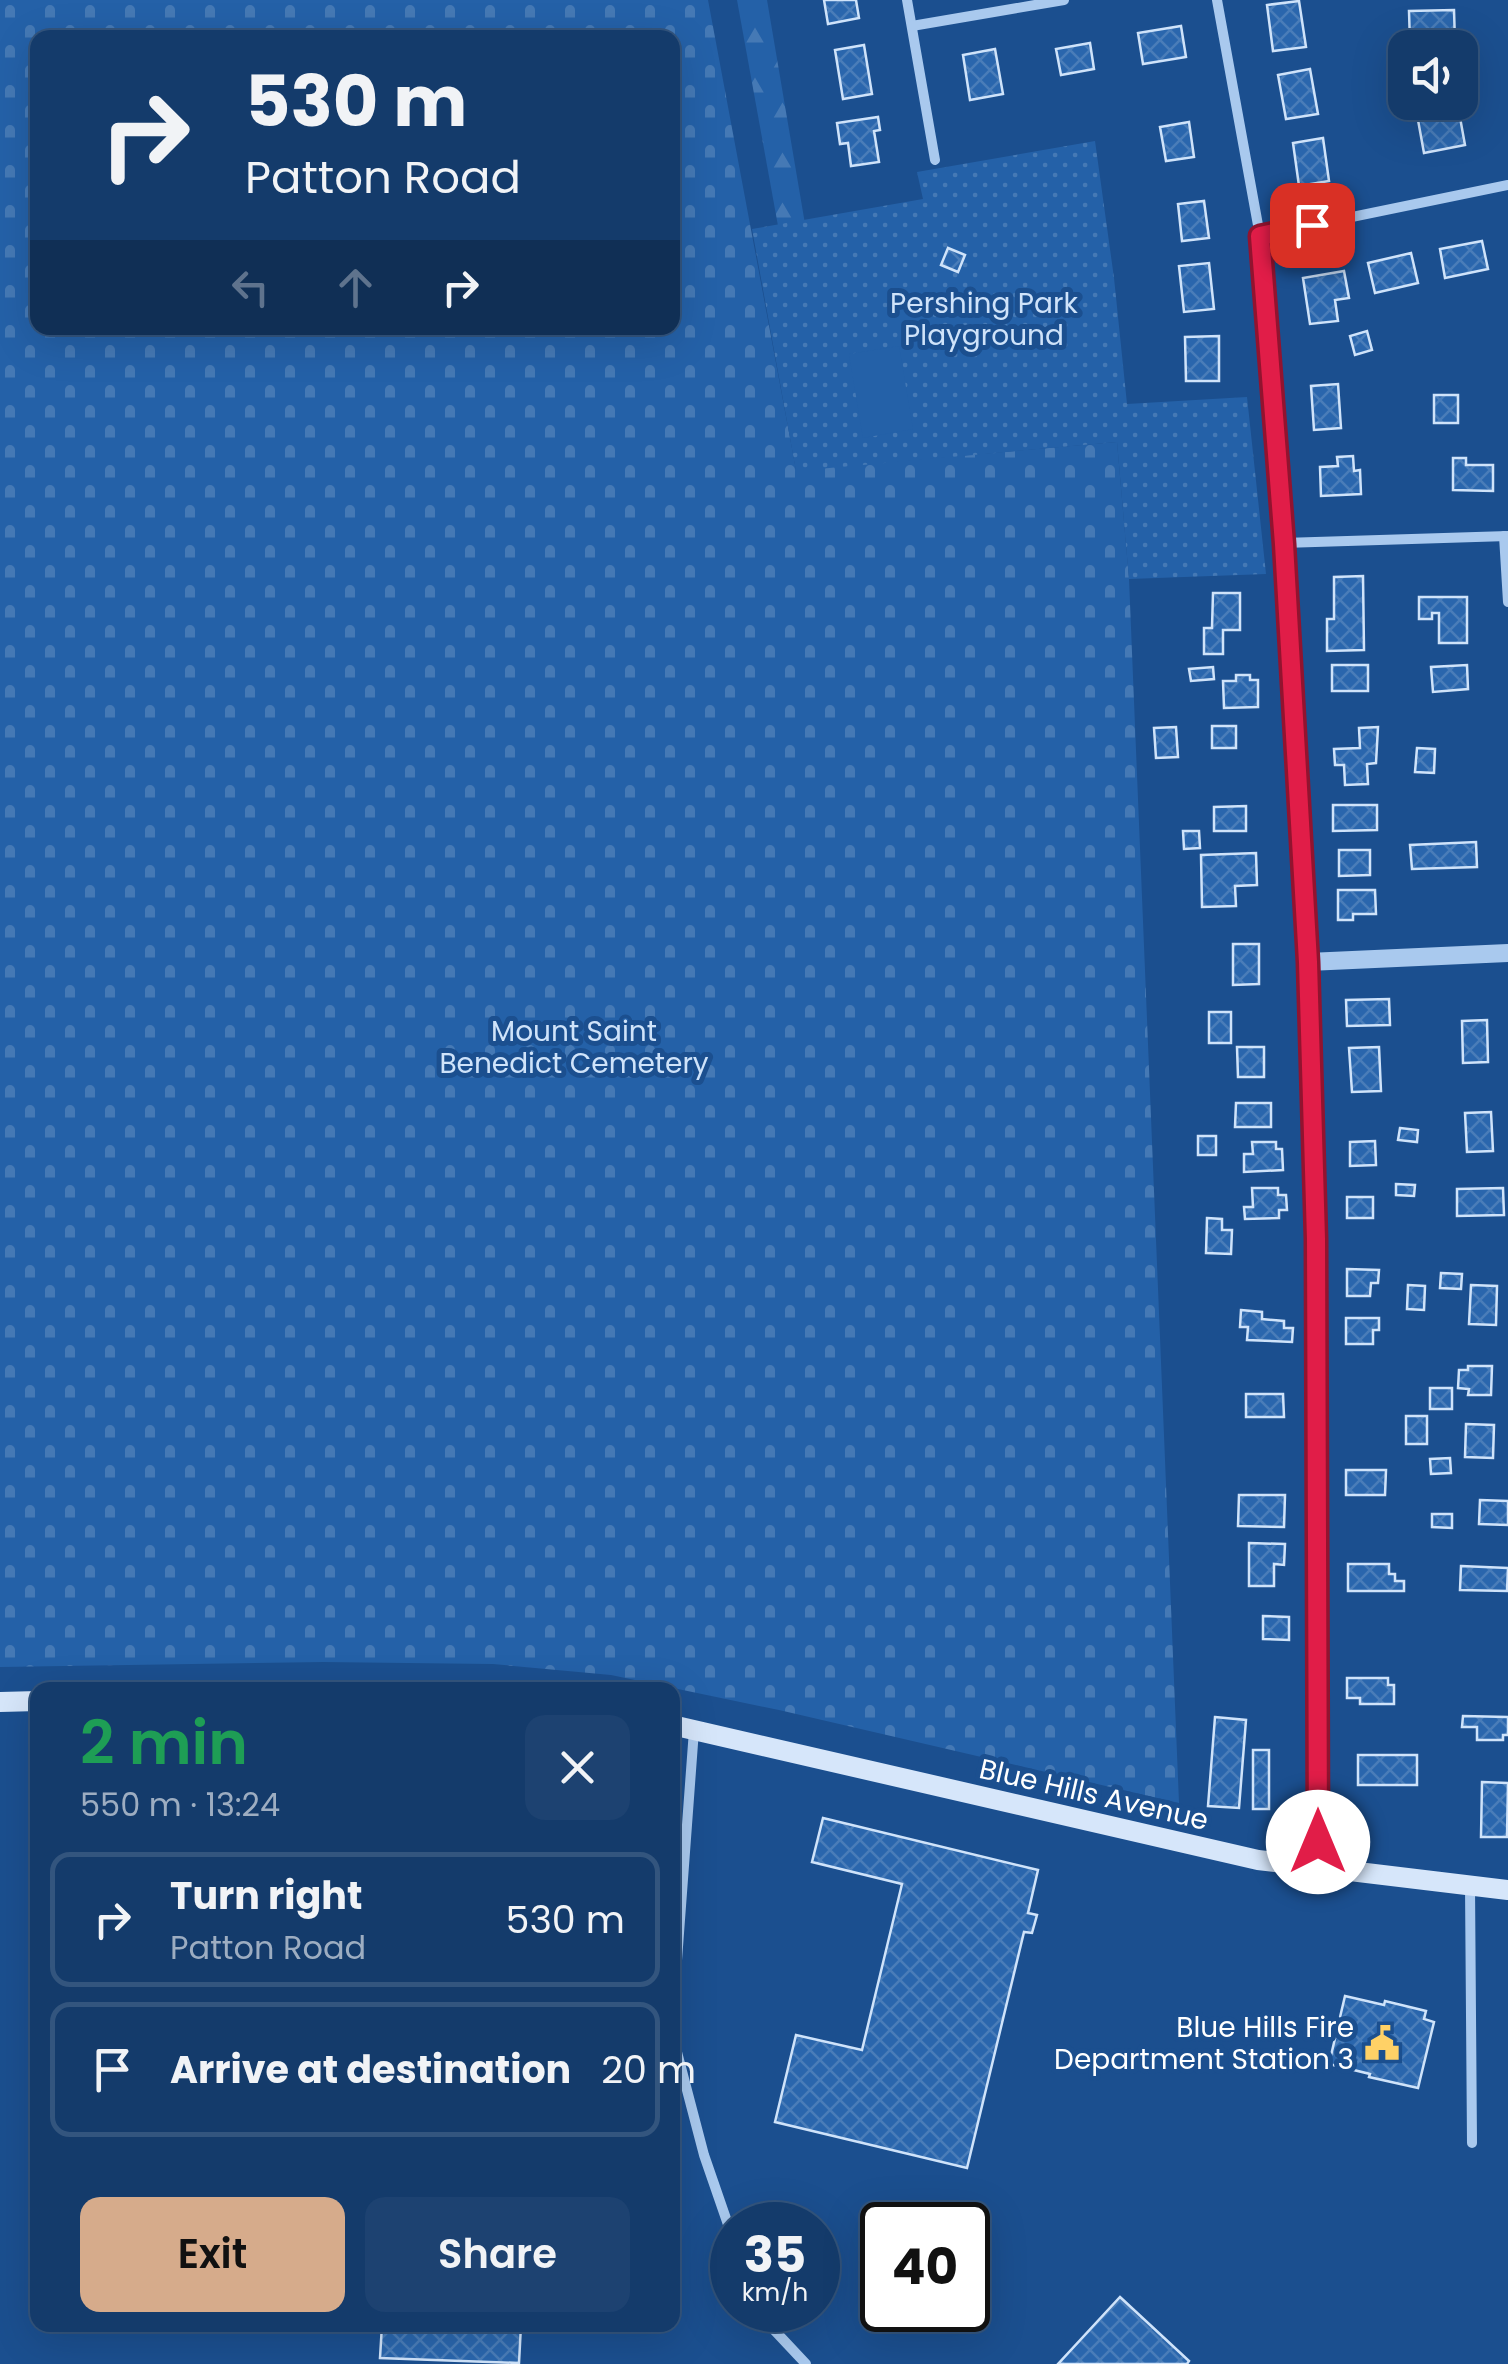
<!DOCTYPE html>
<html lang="en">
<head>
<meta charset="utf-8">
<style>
	:root { --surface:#143b6b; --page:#1d4271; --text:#f1f3f6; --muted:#9dadc1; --line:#33557e; --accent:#d6ab8b }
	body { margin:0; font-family:Poppins,sans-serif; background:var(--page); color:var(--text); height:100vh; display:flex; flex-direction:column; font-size:38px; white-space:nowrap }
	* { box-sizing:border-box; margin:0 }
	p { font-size:32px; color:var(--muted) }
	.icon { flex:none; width:55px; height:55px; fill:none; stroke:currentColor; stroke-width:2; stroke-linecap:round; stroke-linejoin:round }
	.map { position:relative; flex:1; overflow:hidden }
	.details { position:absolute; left:30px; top:1682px; width:650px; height:650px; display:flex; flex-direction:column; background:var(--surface); border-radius:20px; box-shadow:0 10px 40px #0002,0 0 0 2px var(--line) }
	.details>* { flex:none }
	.top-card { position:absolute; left:30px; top:30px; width:650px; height:305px; border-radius:20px; box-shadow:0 10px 40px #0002,0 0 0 2px var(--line); background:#143b6b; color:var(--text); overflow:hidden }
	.controls { position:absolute; left:1388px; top:30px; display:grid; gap:20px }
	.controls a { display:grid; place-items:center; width:90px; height:90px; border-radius:20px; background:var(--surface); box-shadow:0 10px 40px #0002,0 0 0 2px var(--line); font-size:50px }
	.speed { position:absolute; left:710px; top:2202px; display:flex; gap:20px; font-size:50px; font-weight:700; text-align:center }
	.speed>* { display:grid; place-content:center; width:130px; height:130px; border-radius:50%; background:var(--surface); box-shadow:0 10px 40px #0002,0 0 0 2px var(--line); line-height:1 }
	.speed small { font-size:25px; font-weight:400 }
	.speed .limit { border:5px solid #111; border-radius:15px; background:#fff; color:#111 }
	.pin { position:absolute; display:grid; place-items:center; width:85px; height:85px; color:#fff; margin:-42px; border-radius:20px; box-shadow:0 5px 15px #0006 }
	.me { position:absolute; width:110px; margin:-55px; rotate:0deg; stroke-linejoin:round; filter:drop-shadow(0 0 8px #0008) }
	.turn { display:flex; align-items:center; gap:35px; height:210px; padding:0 50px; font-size:45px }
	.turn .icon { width:130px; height:130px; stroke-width:2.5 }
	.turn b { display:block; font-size:70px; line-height:85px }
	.lanes { display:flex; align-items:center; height:95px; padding:0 50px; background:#0003; justify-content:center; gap:50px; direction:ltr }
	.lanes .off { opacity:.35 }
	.round { display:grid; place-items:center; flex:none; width:105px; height:105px; border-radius:20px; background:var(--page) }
	.head { display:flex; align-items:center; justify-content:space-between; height:170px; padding:0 50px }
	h1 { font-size:60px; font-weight:600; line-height:75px; color:#1e9e55 }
	.action { display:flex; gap:20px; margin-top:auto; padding:20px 50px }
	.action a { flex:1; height:115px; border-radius:20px; background:var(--accent); color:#111; font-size:40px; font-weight:600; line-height:115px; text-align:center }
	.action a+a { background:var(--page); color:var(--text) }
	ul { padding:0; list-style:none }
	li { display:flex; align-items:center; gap:30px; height:135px; margin:0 20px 15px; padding:0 30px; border:5px solid var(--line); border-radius:20px }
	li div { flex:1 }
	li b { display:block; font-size:38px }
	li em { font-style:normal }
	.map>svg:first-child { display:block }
	.forest { fill:url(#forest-firs) }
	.cemetery { fill:url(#cemetery-stones); fill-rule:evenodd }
	.park { fill:url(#park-dots) }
	.pitch { fill:#2461a8 }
	.building { fill:url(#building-cross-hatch); stroke:#cfe3fa; stroke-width:2.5 }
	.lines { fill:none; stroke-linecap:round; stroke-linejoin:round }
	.minor { stroke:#a9c9ee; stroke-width:10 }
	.tertiary { stroke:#a9c9ee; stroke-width:18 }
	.secondary { stroke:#d6e6fa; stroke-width:20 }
	.route-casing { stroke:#92132f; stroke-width:25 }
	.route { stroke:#e11d48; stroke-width:18 }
	.labels { text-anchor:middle; stroke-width:10; stroke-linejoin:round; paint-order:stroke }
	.park-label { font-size:28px; fill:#cfe3fa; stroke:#1b4f8f }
	.street-label { font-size:28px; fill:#fff; stroke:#1b4f8f }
	.poi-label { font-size:28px; fill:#fff; stroke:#1b4f8f; text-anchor:end }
</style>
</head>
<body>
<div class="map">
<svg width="1508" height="2364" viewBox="0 0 1508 2364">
	<defs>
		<pattern id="forest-firs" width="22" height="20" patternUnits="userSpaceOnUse" patternTransform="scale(2.5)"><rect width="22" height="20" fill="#2461a8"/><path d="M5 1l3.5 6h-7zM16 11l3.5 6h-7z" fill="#4579b5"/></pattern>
		<pattern id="cemetery-stones" width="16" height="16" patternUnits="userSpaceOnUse" patternTransform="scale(2.5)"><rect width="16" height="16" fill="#2461a8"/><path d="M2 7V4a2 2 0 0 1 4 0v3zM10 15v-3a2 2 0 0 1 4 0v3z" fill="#4579b5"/></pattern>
		<pattern id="park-dots" width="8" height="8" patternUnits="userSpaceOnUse" patternTransform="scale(2.5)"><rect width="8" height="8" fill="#2461a8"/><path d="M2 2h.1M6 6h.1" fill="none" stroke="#4579b5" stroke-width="1.8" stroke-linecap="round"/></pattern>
		<pattern id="building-cross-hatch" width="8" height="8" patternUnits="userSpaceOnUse" patternTransform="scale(2.5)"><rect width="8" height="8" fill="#2a66ad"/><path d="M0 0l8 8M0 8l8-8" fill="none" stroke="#4a7db9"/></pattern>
	</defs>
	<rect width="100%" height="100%" fill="#1b4f8f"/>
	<path class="forest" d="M737,0H767L843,448L842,467L826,469L824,466L808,391Z"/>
	<path class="cemetery" d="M0,0H708L796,470L1117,442L1129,579L1179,1803L779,1710L611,1675L493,1664L323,1662L0,1667ZM38,38H672V328H38Z"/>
	<path class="park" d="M1095,141L1114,278L1127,404L1247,397L1266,574L1129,579L1117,442L796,471L752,229L923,199L917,172Z"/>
	<path class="pitch" d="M899,346L913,429L863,438L849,354Z"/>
	<g class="building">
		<path d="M824,0H856L859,18L828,24Z"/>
		<path d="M1299,1L1306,47L1273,51L1267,5Z"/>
		<path d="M1454,10L1455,42L1410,43L1409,11Z"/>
		<path d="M1181,26L1186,57L1143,64L1138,33Z"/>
		<path d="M1090,43L1094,69L1061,75L1056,49Z"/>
		<path d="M864,45L872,94L843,99L835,50Z"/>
		<path d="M995,49L1003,94L970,100L963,55Z"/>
		<path d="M1310,69L1318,114L1286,119L1278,75Z"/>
		<path d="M1459,112L1465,145L1424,153L1418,120Z"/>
		<path d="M878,117L880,130L874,131L879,162L851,166L848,143L840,144L837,123Z"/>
		<path d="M1189,122L1194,157L1166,161L1160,127Z"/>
		<path d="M1323,138L1329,181L1299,186L1293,143Z"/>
		<path d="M1204,201L1209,238L1182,241L1178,204Z"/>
		<path d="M1482,241L1488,269L1445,278L1440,249Z"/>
		<path d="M948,248L965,255L958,272L941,265Z"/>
		<path d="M1411,253L1418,283L1375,293L1368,263Z"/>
		<path d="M1209,263L1214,309L1184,312L1179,266Z"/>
		<path d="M1344,271L1349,298L1335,300L1338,321L1310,324L1303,278Z"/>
		<path d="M1367,331L1372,350L1355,355L1350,336Z"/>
		<path d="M1219,336V381H1186L1185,337Z"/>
		<path d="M1338,384L1341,428L1314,430L1311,386Z"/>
		<rect x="1434" y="395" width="24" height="28"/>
		<path d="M1353,456L1354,471L1360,470L1361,494L1321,496L1320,467L1338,466L1337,457Z"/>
		<path d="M1453,458H1466V465H1493V491L1453,490Z"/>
		<path d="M1363,576L1364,650L1327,651V619H1334V577Z"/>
		<path d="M1213,593H1240V630H1223V654H1204V628H1212Z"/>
		<path d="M1419,597H1467V643H1439V613H1432V619H1419Z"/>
		<rect x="1332" y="665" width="36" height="26"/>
		<path d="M1467,665L1468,689L1433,692L1431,667Z"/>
		<path d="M1213,667L1214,679L1191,681L1189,669Z"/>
		<path d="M1236,675H1250V680H1258V707L1224,708L1223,681H1236Z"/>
		<rect x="1212" y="726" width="24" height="22"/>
		<path d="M1176,727L1178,757L1156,758L1154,728Z"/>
		<path d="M1378,727L1376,763L1367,764L1368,784L1345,785L1344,765H1335L1334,749L1360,748L1359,728Z"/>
		<path d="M1417,748L1435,749L1434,773L1415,772Z"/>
		<path d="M1333,805H1377V830L1333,831Z"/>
		<path d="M1246,806V831H1214V807Z"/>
		<path d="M1183,831H1199L1200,848L1184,849Z"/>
		<path d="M1476,842L1477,867L1412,869L1410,845Z"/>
		<path d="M1339,850H1370V875L1339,876Z"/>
		<path d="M1256,853L1257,885L1235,886L1236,906L1202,907L1201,855Z"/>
		<path d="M1338,890H1375L1376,914H1353V920H1338Z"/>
		<path d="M1233,944H1259V984L1233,985Z"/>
		<path d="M1389,999L1390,1025L1347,1026L1346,1000Z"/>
		<rect x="1209" y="1012" width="22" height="31"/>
		<path d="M1487,1020L1488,1062L1463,1063L1462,1021Z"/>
		<path d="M1237,1047H1264V1077H1238Z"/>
		<path d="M1379,1047L1381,1091L1352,1092L1349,1048Z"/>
		<path d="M1236,1103H1271V1127H1235Z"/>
		<path d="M1491,1112L1493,1151L1467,1152L1465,1113Z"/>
		<path d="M1400,1128L1418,1130L1417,1142L1398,1140Z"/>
		<rect x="1198" y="1136" width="18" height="19"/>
		<path d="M1375,1141L1376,1165L1350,1166V1142Z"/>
		<path d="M1252,1142H1276V1149H1282L1283,1170L1244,1172V1154H1253Z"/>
		<path d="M1396,1184L1415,1185L1414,1196L1396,1195Z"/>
		<path d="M1252,1188H1278V1195H1286L1287,1210H1279V1218L1245,1219L1244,1207H1253Z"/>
		<path d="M1503,1188L1504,1215L1457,1216V1189Z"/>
		<rect x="1347" y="1197" width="26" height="21"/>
		<path d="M1207,1218L1222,1219V1230H1232L1231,1254L1206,1253Z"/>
		<path d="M1347,1269L1379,1270L1378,1283H1371L1370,1296H1347Z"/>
		<path d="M1441,1273L1462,1274L1461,1289L1440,1288Z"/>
		<path d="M1408,1285L1425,1286L1424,1310L1407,1309Z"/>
		<path d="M1471,1285L1497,1286L1496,1325L1469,1324Z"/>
		<path d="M1241,1310L1262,1312V1319L1284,1321V1328H1293L1292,1342L1247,1340L1248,1327H1240Z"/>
		<path d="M1346,1318H1379V1330H1373V1344H1346Z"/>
		<path d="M1468,1366H1492L1491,1395H1468L1469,1389L1458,1388L1459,1370H1468Z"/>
		<rect x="1430" y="1388" width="22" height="21"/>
		<path d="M1246,1394H1283L1284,1417H1246Z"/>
		<rect x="1406" y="1416" width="21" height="28"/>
		<path d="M1466,1424L1494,1425L1493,1458L1465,1457Z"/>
		<path d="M1450,1458L1451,1473L1431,1474L1430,1459Z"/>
		<path d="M1346,1470H1386L1385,1495H1346Z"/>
		<path d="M1239,1495H1285L1284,1527L1238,1526Z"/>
		<path d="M1480,1500L1508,1501V1525L1479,1524Z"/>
		<path d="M1432,1514H1452V1528L1432,1527Z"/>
		<path d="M1249,1543L1285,1544L1284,1565L1274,1564V1586H1249Z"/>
		<path d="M1348,1564H1389V1574H1395V1581H1404V1591H1348Z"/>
		<path d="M1461,1566L1508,1568L1507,1591L1460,1590Z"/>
		<path d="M1263,1616L1289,1617V1640L1263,1639Z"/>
		<path d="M1347,1678H1388V1685H1394V1704H1360V1698H1347Z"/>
		<path d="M1463,1716L1508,1717V1735H1503V1740H1477V1727H1462Z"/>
		<path d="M1215,1717L1246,1720L1239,1808L1208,1806Z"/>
		<rect x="1253" y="1750" width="16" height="59"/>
		<rect x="1358" y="1755" width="59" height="30"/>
		<path d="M1482,1782L1508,1783L1507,1837H1481Z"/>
		<path d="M823,1818L1038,1870L1028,1913L1037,1915L1032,1933L1024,1932L967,2168L775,2122L796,2035L862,2050L902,1884L812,1862Z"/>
		<path d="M1345,1996L1384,2005L1385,2001L1426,2011L1424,2019L1434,2022L1418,2088L1369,2077L1370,2074L1329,2064Z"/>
		<path d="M1120,2297L1189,2361L1187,2364H1058Z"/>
		<path d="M382,2325H521L519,2363L380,2358Z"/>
	</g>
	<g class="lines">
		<g class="minor">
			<path d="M907,0L935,160"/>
			<path d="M1217,0L1260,236L1283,543L1308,962"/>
			<path d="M912,26L1064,0"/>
			<path d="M1260,236L1508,185"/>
			<path d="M1504,536L1508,602"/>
			<path d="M1283,543L1508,536"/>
			<path d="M1470,1886L1472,2143"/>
			<path d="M672,2028L694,1730"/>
			<path d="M672,2033L704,2155L732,2236"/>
			<path d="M759,2310L761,2316L806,2364"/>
		</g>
		<path class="tertiary" d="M1316,1868V1239L1308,962L1508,953"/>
		<g class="secondary">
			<path d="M0,1702L38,1701"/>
			<path d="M672,1725L1258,1860L1508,1890"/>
		</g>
	</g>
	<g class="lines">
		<defs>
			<path id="route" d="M1312,225L1260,236L1284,544L1308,962L1316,1239L1318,1842"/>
		</defs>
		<use href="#route" class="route-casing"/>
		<use href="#route" class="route"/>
	</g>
	<defs>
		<symbol id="civic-bare" viewBox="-9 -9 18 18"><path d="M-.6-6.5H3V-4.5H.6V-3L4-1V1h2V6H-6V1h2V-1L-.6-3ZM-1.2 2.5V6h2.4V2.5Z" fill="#ffd166" stroke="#1b4f8f" stroke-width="2.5" paint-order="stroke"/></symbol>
	</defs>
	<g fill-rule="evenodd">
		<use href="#civic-bare" x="1357" y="2018" width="50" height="50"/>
	</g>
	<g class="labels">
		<g class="park-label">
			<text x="984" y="313">Pershing Park<tspan x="984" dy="32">Playground</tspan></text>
			<text x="574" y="1041">Mount Saint<tspan x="574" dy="32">Benedict Cemetery</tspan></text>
		</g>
		<g class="street-label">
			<text transform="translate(1094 1794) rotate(13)" y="10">Blue Hills Avenue</text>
		</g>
		<g class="poi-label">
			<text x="1354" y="2037">Blue Hills Fire<tspan x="1354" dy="32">Department Station 3</tspan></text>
		</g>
	</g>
</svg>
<div class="controls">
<a><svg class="icon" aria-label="sound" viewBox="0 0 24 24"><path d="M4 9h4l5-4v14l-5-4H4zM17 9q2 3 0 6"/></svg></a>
</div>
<div class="speed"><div>35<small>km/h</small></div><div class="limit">40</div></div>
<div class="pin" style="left:1312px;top:225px;background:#d93025"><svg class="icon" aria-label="arrive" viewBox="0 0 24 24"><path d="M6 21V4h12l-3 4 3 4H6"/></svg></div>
<svg class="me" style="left:1318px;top:1842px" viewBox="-20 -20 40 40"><circle r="19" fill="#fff"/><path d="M0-13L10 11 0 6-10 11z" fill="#e11d48"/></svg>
<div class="top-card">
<div class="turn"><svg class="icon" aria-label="right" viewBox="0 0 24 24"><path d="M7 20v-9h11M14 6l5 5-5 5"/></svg><div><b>530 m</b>Patton Road</div></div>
<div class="lanes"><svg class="icon off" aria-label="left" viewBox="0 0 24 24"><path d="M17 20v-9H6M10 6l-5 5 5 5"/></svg><svg class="icon off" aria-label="ahead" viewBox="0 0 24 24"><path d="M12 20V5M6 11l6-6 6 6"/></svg><svg class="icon" aria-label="right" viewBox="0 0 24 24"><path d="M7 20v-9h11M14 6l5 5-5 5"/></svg></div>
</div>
<section class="details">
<div class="head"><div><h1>2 min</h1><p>550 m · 13:24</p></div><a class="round"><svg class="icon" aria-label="close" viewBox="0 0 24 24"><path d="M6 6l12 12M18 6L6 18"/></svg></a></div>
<ul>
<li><svg class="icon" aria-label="right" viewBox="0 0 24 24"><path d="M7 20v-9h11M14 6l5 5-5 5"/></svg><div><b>Turn right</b><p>Patton Road</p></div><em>530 m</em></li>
<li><svg class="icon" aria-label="arrive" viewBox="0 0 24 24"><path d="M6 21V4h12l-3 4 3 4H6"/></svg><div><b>Arrive at destination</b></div><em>20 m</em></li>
</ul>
<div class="action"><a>Exit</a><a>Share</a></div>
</section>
</div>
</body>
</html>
